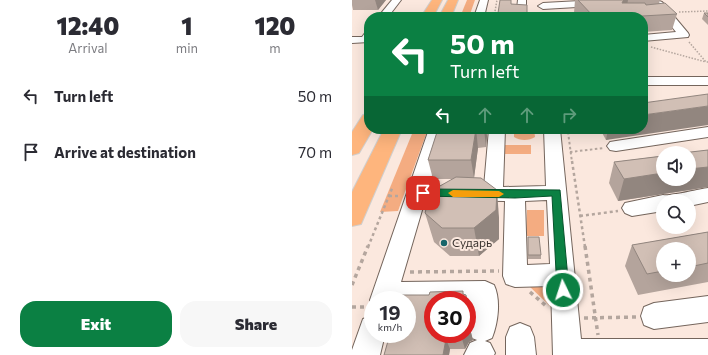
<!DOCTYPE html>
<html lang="en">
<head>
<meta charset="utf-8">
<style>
	:root { --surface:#fff; --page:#f7f7f7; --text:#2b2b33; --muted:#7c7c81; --accent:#0b8043 }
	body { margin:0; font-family:Commissioner,sans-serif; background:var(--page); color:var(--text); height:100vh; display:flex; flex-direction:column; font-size:15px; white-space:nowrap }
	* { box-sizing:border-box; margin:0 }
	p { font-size:13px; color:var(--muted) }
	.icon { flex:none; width:22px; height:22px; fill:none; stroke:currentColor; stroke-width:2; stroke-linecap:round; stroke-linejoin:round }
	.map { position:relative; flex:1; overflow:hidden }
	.sheet { display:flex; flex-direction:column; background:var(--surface); width:352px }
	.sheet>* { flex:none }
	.guide { position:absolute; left:12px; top:12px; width:284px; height:122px; border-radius:16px; box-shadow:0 4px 16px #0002; background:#0b8043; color:#fff; overflow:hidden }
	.buttons { position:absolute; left:304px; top:146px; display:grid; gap:8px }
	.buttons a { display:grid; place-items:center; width:40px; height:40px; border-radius:50%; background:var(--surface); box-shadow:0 4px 16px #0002; font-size:20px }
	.speed { position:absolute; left:12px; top:291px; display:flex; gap:8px; font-size:20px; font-weight:700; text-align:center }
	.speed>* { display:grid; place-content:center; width:52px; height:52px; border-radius:50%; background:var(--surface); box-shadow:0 4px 16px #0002; line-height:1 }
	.speed small { font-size:10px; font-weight:400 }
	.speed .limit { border:6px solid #d22; background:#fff; color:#111 }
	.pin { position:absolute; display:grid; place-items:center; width:34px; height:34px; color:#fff; margin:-17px; border-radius:8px; box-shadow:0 2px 6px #0006 }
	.me { position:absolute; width:44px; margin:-22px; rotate:356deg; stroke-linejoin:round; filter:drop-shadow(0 0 3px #0008) }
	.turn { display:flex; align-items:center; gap:14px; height:84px; padding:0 20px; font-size:18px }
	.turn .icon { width:52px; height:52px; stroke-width:2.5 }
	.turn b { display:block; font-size:28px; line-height:34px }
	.lanes { display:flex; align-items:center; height:38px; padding:0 20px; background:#0003; justify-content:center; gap:20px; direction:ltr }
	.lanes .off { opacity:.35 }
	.eta { display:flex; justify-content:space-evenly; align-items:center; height:68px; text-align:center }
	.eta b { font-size:24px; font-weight:800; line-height:28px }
	.button { display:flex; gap:8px; margin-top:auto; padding:8px 20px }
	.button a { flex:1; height:46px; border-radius:16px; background:var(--accent); color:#fff; font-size:16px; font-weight:800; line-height:46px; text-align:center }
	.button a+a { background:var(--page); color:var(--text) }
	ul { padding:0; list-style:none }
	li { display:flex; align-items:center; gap:12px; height:56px; padding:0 20px }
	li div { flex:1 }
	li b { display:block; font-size:15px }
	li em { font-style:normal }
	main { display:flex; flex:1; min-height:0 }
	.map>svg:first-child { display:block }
	.green { fill:#f4ac81 }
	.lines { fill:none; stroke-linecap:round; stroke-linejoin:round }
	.minor-casing { stroke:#74655c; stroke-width:2 }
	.major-casing { stroke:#d0cecd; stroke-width:2 }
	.path-far3 { stroke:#b4a69e; stroke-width:1.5; stroke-dasharray:1.5 1.5; stroke-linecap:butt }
	.path-far2 { stroke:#b4a69e; stroke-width:2; stroke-dasharray:2.5 2.5; stroke-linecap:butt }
	.path-far1 { stroke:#b4a69e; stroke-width:2.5; stroke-dasharray:3 3; stroke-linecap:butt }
	.path { stroke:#b4a69e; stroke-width:3.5; stroke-dasharray:4 4; stroke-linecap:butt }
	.minor { fill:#fff; fill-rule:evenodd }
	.major { fill:#feb57d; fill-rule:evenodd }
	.wall { fill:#b4a49c; fill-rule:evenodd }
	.shaded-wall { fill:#92867f }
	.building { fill:#d1bfb5; stroke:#92867f }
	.route { fill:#0b8043; stroke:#07532c }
	.slow { fill:#f59e0b }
	.poi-dot { fill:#16656a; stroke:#fbe8de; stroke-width:1.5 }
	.labels { text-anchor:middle; stroke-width:4; stroke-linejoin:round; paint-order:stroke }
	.poi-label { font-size:12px; fill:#3a332f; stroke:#fbe8de; text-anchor:start }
</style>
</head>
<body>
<main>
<section class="sheet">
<div class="eta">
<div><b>12:40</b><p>Arrival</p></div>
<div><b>1</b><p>min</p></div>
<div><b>120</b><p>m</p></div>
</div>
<ul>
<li><svg class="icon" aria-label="left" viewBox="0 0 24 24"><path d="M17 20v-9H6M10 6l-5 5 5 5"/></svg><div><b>Turn left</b></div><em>50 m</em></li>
<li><svg class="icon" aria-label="arrive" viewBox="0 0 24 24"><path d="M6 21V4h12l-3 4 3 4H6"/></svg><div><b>Arrive at destination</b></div><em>70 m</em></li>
</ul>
<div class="button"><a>Exit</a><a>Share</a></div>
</section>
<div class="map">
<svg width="356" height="355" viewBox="0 0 356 355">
	<rect width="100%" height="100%" fill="#fbe8de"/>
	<g class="green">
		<path d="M115,0H123L117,17H108Z"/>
		<path d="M62,129H76L46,211L28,212Z"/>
		<path d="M162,129H182L183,137C177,141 168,141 162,137Z"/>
		<rect x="152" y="145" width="27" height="9"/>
		<path d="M175,210H192V236H174Z"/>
		<path d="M176,285L201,286L202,310Z"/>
	</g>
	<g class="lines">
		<defs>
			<g id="minor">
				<path d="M40,0H49L36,17H26Z"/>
				<path d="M128,0H136L132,17H122Z"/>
				<path d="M166,0H174V17H164Z"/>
				<path d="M247,0H297L293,3L191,9L186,6L191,3Z"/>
				<path d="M307,1L310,2L336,33L337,35L336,37L291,41V35L324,32L302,4Z"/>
				<path d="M17,32V42L0,43V37H10L13,33Z"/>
				<rect x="291" y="77" width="65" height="8"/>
				<path d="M356,127V137L264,151L258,150L255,146L258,142L264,141Z"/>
				<path d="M77,129H93L77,186L132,187L137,129H153L151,187L194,186L192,129H208L229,339H356V355H201L199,286L163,287L154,284L151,276L153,201L73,200L49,282L133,281L142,285C149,300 146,323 140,338L133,341L138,343L143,353L142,355H112L118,343L125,340L120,338L116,328L119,305H115V300H81V305L55,306V300H21V307L18,300ZM195,200L198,264L175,265L173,201Z"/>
				<path d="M356,188V202L337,206V201H311V211L280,216L273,213L270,208L273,203L311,195C316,197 348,189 356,188Z"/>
				<path d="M356,296V322L302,329L292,325L289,316L292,307L302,303Z"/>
				<path d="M21,315V334H33L28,355H0V350L11,319Z"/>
				<path d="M168,323L178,327L182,337L184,355H154V337L158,327Z"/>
			</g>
			<g id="major">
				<path d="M80,0H90L81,17H69Z"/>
				<path d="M96,0H106L99,17H87Z"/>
				<path d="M17,114V129H21L7,153L0,155V132L11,115Z"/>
				<path d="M32,129H50L12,217L9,224L0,226V192Z"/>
			</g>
		</defs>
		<use href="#minor" class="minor-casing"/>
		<use href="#major" class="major-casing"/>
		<g class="path-far3">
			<path d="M327,12L356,11"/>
			<path d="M142,17L145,0"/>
			<path d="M337,42L354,62H356"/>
			<path d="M299,47L354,62"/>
		</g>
		<g class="path-far2">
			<path d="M216,132L220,162"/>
			<path d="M218,152L252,148"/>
		</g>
		<g class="path-far1">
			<path d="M220,161L233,247"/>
			<path d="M37,196H48"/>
			<path d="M228,216L266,211"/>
			<path d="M16,247L41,186"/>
		</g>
		<g class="path">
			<path d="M233,246L246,335"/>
			<path d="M58,272L147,271"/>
			<path d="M0,285L16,246"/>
			<path d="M178,292L194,306"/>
			<path d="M0,307H15"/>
			<path d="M232,318L285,317"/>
		</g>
		<use href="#minor" class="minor"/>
		<use href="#major" class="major"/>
	</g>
	<g class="wall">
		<path d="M0,0H34L26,10H1L0,5Z"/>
		<path d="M223,0H308L307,4L325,14L320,30L291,32V17H226L222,13Z"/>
		<path d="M352,13H356V25L350,19Z"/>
		<path d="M86,129H134L135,136L134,147L126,148L122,178L147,218V239L127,256H98L82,242L73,213L101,179H81L76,160Z"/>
		<path d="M248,129H291L254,140Z"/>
		<path d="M356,150V187L266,201L257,183L262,162Z"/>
		<path d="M356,232V282L286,295L273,266L280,245ZM311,249H337V275H311Z"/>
		<path d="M176,237L189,255V259H176Z"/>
		<path d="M111,291V294L114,295L117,306L115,324V300H81V334H115V326L116,328L118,329L121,340L117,342L113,349H98L97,355H32L38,334H55V300H47L48,295H77L78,292Z"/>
	</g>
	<g class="shaded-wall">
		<path d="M23,0H34L26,10Z"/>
		<path d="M272,0H276L274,12L268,16L271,1Z"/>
		<path d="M356,106V125L254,140L256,129H291V115Z"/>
		<path d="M124,129L126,148L122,178L119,160Z"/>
		<path d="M132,129H134L135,136L134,147Z"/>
		<path d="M356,167V187L266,201L272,179L311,173V179H337V169Z"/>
		<path d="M145,190L147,218V239L127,256L122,228Z"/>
		<path d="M114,295L117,306L115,324V300H114Z"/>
		<path d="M118,329L121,340L117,342L113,349L110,339L112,334H115V331Z"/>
		<path d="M94,339L98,349L97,355H91Z"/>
	</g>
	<g class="building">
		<path d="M148,0H159V4L175,5V17H124L125,13H146Z"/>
		<path d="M226,0H272L271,1L270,3H293L294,5L313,3L325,14L273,17H242Z"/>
		<path d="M352,13H356V17Z"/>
		<path d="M356,94V106L291,115V103Z"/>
		<path d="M86,129H132H124L119,160H76Z"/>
		<path d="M356,150V167L337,169V153H330Z"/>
		<path d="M311,156V173L272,179L262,162Z"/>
		<path d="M104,177L129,178L145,190L144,210L122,228H90L73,213L79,191Z"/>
		<path d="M356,232V263L337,267V249H311V271L295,274L280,245Z"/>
		<path d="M176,237H187L189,255H176Z"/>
		<path d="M111,291V294L114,295V300H81V334H112L110,339H94L91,355H32L38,334H55V300H47L48,295H77L78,292Z"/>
		<path d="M115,326L116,328L118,329L115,331Z"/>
	</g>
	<path class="route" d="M71,189L208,190L217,290L215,294L211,295L207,294L205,290L200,196L163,198L71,196L66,193Z"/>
	<path class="slow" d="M101,190L147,191L152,194L147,197H101L96,193Z"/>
	<circle class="poi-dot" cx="92" cy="243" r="4"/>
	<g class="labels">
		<g class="poi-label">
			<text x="100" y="247">Сударь</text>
		</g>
	</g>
</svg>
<div class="buttons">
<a><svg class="icon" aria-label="sound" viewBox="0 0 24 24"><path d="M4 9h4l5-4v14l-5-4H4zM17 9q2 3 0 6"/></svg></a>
<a><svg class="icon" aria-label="search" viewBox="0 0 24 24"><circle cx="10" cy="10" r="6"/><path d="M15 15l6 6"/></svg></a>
<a>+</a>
</div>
<div class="speed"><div>19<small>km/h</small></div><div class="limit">30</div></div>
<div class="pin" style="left:71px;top:193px;background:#d93025"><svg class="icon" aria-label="arrive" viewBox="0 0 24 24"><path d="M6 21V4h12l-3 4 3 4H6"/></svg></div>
<svg class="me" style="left:211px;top:290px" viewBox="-20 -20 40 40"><circle r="17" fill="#0b8043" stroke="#fff" stroke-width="3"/><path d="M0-11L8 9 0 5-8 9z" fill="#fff"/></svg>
<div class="guide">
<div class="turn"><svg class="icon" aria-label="left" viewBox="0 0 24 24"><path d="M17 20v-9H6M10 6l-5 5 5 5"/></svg><div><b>50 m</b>Turn left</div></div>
<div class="lanes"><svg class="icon" aria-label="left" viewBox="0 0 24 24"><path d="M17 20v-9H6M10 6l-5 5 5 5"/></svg><svg class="icon off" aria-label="ahead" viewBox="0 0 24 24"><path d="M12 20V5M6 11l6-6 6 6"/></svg><svg class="icon off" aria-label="ahead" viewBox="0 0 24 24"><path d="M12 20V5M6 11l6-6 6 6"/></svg><svg class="icon off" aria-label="right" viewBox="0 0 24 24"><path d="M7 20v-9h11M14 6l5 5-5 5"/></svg></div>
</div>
</div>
</main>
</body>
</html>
